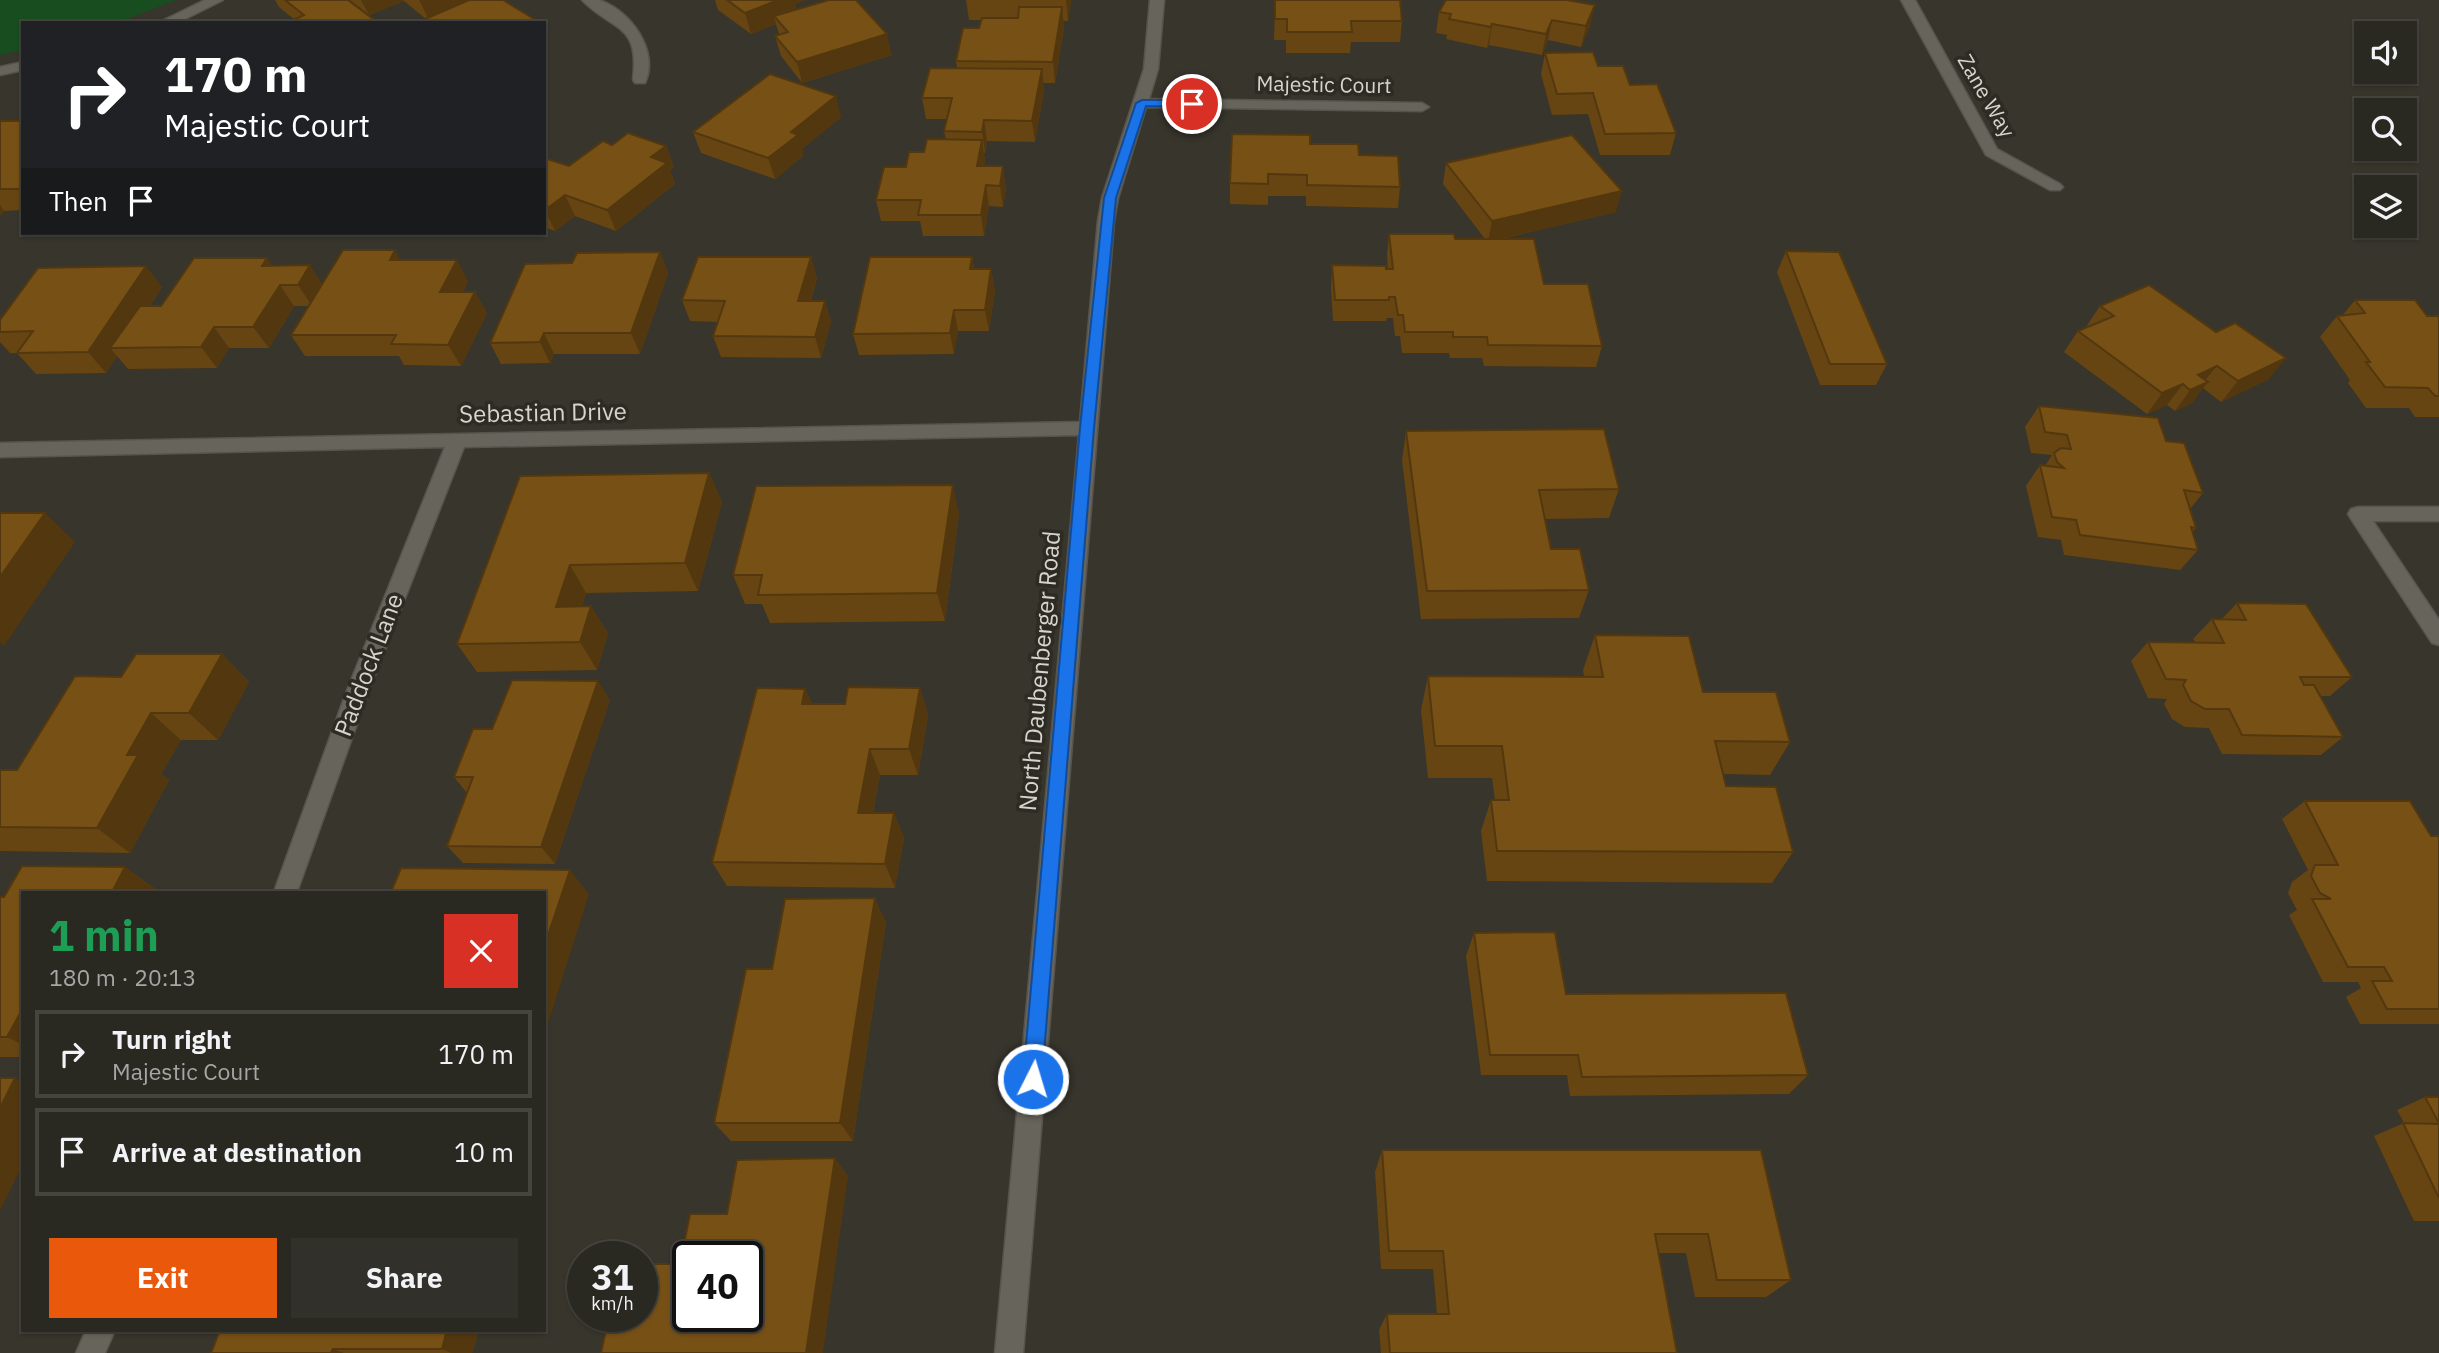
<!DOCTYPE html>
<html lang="en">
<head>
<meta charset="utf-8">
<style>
	:root { --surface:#292821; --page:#31302a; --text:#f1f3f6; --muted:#a5a6a5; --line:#45443f; --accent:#ea580c }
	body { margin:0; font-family:"IBM Plex Sans",sans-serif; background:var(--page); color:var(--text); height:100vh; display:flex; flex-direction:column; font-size:26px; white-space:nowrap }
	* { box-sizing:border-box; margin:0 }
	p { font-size:23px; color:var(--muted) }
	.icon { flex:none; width:38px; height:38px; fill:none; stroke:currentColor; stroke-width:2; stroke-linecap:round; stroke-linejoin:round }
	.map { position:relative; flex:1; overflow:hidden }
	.details { position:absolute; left:21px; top:891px; width:525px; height:441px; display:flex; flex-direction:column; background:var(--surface); border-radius:0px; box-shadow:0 2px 5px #0004,0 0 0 2px var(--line) }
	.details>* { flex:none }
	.top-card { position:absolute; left:21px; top:21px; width:525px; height:214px; border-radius:0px; box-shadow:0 2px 5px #0004,0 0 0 2px var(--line); background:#202124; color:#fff; overflow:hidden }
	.fabs { position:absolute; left:2354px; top:21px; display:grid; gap:14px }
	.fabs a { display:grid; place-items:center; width:63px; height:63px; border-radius:0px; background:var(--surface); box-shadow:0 2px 5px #0004,0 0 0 2px var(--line); font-size:35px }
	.speed { position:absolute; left:567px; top:1241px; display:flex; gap:14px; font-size:35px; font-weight:700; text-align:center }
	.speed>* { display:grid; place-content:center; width:91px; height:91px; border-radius:50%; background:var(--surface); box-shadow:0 2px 5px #0004,0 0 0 2px var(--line); line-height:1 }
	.speed small { font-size:18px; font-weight:400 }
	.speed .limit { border:4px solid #111; border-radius:10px; background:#fff; color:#111 }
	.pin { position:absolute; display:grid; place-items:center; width:60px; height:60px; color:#fff; margin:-30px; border:4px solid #fff; border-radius:50%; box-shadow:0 2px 7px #0007 }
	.me { position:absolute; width:77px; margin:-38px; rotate:5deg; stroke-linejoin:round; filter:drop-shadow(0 0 5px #0008) }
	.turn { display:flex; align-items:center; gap:24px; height:147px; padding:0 28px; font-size:32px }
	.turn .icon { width:91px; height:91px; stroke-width:2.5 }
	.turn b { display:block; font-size:49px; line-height:60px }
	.then { display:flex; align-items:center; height:66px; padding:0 28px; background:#0003; gap:14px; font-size:26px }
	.round { display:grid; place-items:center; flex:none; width:74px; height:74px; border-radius:0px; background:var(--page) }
	.summary { display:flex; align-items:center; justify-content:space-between; height:119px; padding:0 28px }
	h1 { font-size:42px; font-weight:700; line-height:52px; color:#1e9e55 }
	.primary-button { display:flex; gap:14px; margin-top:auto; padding:14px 28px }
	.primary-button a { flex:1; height:80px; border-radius:0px; background:var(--accent); color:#fff; font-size:28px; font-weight:700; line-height:80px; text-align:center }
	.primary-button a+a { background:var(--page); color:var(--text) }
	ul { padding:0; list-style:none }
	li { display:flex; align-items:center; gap:21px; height:88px; margin:0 14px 10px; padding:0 14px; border:4px solid var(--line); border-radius:0px }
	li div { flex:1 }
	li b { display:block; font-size:26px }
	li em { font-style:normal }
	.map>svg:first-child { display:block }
	.green { fill:#184d1f }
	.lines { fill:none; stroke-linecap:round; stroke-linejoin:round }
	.minor-casing { stroke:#56544c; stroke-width:3 }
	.minor { fill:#67655b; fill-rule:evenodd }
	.wall { fill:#664512 }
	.shaded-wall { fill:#53380f }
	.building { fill:#775015; stroke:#53380f; stroke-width:2; fill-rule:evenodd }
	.route { fill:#1a73e8; stroke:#114b97; stroke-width:2 }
	.labels { text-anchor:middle; stroke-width:7; stroke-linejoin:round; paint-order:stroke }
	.far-street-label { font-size:21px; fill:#d5d4ce; stroke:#2d2b22 }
	.street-label { font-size:24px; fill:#d5d4ce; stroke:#2d2b22 }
</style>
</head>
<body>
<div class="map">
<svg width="2439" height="1353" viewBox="0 0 2439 1353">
	<rect width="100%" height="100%" fill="#37352c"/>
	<path class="green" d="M0,0H176L117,23H23V50L0,55Z"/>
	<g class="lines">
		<defs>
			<g id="minor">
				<path d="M205,0H223L177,23H158Z"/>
				<path d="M582,0C587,0 594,0 599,0C630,10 660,51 645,83H635L633,80C640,22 613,32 582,0Z"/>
				<path d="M1150,0H1164L1158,69L1149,99L1422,103L1429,107L1422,111L1146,107L1118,198L1114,221L1023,1353H995L1079,435L464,447L368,693L297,892H274L346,693L445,447L0,457V443L1080,422L1098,221L1102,198L1144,69Z"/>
				<path d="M1901,0H1915L1997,149L2060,184L2063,187L2060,190H2050L1986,155Z"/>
				<path d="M23,62V70L0,75V67Z"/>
				<path d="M2358,507H2439V521H2373L2439,620V645L2432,643L2351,519L2348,514L2351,509Z"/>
				<path d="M86,1330H115L105,1353H76Z"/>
			</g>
		</defs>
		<use href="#minor" class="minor-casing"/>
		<use href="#minor" class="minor"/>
	</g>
	<g class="wall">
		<path d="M275,0H348L373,19L375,23H287L294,19L279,7Z"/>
		<path d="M350,0H503L534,19L536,23H416L426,19L404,1L369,15Z"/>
		<path d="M715,0H805L795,4L796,10L892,55L802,83L781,56L775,36L779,34L776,24L751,34L718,10Z"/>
		<path d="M966,0H1071L1068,21H1063L1064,28L1055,83H1043L1044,90L1035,142L987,141L985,153H984L985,161L984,166L1006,188L1003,207L989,206L984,236H923L920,221H881L876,200L906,167L924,152L946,140L944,131L947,119H926L922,98L957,68L956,61L979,28L981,20H969Z"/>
		<path d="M1275,0L1402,21L1400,42H1351L1350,53H1286V40H1274Z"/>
		<path d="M1446,0L1590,26L1581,47L1548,40L1542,55L1489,45L1487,48L1446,39L1447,35L1436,33L1439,12Z"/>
		<path d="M1545,53L1598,66L1630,85L1676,133L1670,155H1600L1588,114L1552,115L1541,74Z"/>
		<path d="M841,117L802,149L803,156L775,179L701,153L693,132Z"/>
		<path d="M0,121H23V210L4,211L0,216Z"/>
		<path d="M1310,144L1359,155L1400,187L1398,208L1306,206V196H1268V205L1230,204V183Z"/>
		<path d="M612,145L666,146L674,167L670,170L675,184L616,231L575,216L555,231L544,227V158L569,166Z"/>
		<path d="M1446,163L1616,212L1501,239L1602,346L1596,367L1484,366L1482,358H1450L1449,353H1402L1400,336H1395L1393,318H1387L1386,321H1333L1331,287L1332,265L1388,269L1387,255L1389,234L1455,239H1485L1443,184Z"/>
		<path d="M1786,251L1887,364L1876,385H1820L1777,272Z"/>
		<path d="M660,252L668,273L640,354H554L550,363L501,364L490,343L572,263Z"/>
		<path d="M811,257L817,278L811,301H825L831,322L821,358L721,357L713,336L718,322L690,321L682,300Z"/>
		<path d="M972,257L974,269H991L995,290L989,331H958L954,354L859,355L853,334Z"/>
		<path d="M401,260L468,281L463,292H475L487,313L461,366L404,365L399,356H305L291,335L308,306H294L269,348H229L217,368L128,369L117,356L106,373L36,374L17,353H10L0,342V320L162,287L150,306H161L273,266L322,284Z"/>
		<path d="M2355,300L2427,316H2439V417H2415L2409,408H2366L2348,383L2350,380L2320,337L2337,316H2342Z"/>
		<path d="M2100,306L2269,379L2221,402L2203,388L2192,403L2175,411L2167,405L2147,414L2064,352L2078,331L2086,327Z"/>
		<path d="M2039,406L2166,441L2203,493L2190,509L2196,528L2192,532L2198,550L2180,570L2064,555L2061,540L2038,537L2026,486L2040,465L2045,466L2052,455L2031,453L2025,427Z"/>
		<path d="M1406,431L1619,489L1609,518L1545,519L1551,549L1589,590L1579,618L1421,619L1402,460Z"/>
		<path d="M709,473L722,502L698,591L586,593L582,606H591L608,634L597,670L477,672L457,644L520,476Z"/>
		<path d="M959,514L945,621L770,623L762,604H745L733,575Z"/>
		<path d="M2237,603L2352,677L2330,696H2321L2343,737L2321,755L2222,754L2209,728L2185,727L2172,719L2164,704L2167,699L2148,698L2131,661L2148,642H2195L2193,639L2212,619L2221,620Z"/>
		<path d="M1595,635L1703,692L1790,742L1770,775L1723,774L1726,786L1793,852L1772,883L1487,881L1481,831L1491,800H1495L1492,778H1428L1421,710L1428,676L1584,677L1583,670Z"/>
		<path d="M222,654L249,682L218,740H181L161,774L169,780L130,853L0,851V770H17L121,677Z"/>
		<path d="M920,688L928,715L918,775H880L873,813H894L904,838L895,888L727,886L712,862L805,689L812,704H845Z"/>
		<path d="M610,700L555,864L463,863L447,846L467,793L454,777L492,729Z"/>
		<path d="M2305,801L2431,836H2439V1024H2360L2346,997L2361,988L2358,982H2323L2289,915L2297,910L2288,893L2292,882L2308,870L2282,819Z"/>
		<path d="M22,866L125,867L158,891L157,892H23V1057H0V897H4Z"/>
		<path d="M886,922L853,1141H731L714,1123L772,969Z"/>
		<path d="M1474,933L1566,994L1808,1075L1789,1094L1570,1096L1567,1075H1481L1466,956Z"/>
		<path d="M2425,1097H2439V1221H2414L2374,1136L2404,1123L2397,1110Z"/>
		<path d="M1382,1150H1761L1791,1280L1766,1297H1695L1686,1253H1659L1677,1353H1381L1379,1330L1387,1314H1437L1433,1269H1381L1375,1172Z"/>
		<path d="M220,1330H479L472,1353H211Z"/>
	</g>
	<g class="shaded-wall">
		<path d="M361,0H403L404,1L369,15Z"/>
		<path d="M419,0H480L429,20Z"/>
		<path d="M778,0H805L795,4L797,15L774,16L776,24L751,34L745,13Z"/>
		<path d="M1066,0H1071L1068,21Z"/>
		<path d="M1595,5L1590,26L1581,47L1586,26Z"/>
		<path d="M1062,7L1064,28L1055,83L1053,62Z"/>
		<path d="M534,19L536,23H525Z"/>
		<path d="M1552,20L1548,40L1542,55L1546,34Z"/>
		<path d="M1492,24L1489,45L1487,48L1491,27Z"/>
		<path d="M887,34L892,55L802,83L797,62Z"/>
		<path d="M1042,69L1044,90L1035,142L1032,121Z"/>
		<path d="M836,96L841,117L802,149L803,156L775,179L768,158L791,132Z"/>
		<path d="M984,120L987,141L985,153L982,132Z"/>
		<path d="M982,140L985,161L981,188L977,166Z"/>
		<path d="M666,146L674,167L670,170L675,184L616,231L607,210L651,157Z"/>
		<path d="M1003,166L1006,188L1003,207L1000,186Z"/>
		<path d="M986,185L989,206L984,236L981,215Z"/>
		<path d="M1622,191L1616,212L1488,242L1492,221Z"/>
		<path d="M565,195L575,216L555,231L545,210Z"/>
		<path d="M0,205L4,211L0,216Z"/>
		<path d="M395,250L407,271L390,260Z"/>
		<path d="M660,252L668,273L640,354L631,333Z"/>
		<path d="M811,257L817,278L805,322L798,301Z"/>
		<path d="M972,257L976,278L970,269Z"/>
		<path d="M267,258L282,279L262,266Z"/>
		<path d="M457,260L468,281L452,313L440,292Z"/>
		<path d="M310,265L324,287L312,306L298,285Z"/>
		<path d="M146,266L162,287L122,348H110L117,356L106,373L88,352Z"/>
		<path d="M991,269L995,290L989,331L985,310Z"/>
		<path d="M280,285L294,306L269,348L253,327Z"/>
		<path d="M475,292L487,313L461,366L448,345Z"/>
		<path d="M825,301L831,322L821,358L815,337Z"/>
		<path d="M954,310L958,331L954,354L950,333Z"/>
		<path d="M214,327L229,348L217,368L201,347Z"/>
		<path d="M544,333L554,354L550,363L540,342Z"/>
		<path d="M2286,358L2269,379L2221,402L2238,381Z"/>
		<path d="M2217,366L2202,384L2208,382L2192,403L2175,411L2190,390L2198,375Z"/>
		<path d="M2183,384L2167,405L2147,414L2162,393Z"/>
		<path d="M709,473L722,502L698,591L685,563Z"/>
		<path d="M953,485L959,514L945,621L937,593Z"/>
		<path d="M45,513L75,542L4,646L0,642V577Z"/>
		<path d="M570,565L586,593L573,635L556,607Z"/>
		<path d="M591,606L608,634L597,670L580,642Z"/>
		<path d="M222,654L249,682L218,740L189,713Z"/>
		<path d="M598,681L610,700L555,864L541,847Z"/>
		<path d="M920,688L928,715L918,775L909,749Z"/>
		<path d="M805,689L817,715L802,704Z"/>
		<path d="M151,713L181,740L161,774L169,780L130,853L97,828L127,755Z"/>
		<path d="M870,749L880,775L868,838L858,813Z"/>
		<path d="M894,813L904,838L895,888L885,864Z"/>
		<path d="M125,867L158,891L157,892H112Z"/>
		<path d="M570,870L589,894L544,1036V947Z"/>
		<path d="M875,898L886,922L853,1141L840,1123Z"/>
		<path d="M23,1008V1045L7,1037Z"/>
		<path d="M15,1078L23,1082V1164L0,1210V1108Z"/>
		<path d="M835,1158L848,1176L823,1353H806Z"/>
		<path d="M447,1330H479L472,1353H451L442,1349Z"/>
		<path d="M333,1349L344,1353H331Z"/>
	</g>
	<g class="building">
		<path d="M285,0H348L373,19L369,23H287L304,15Z"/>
		<path d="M469,0H503L534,19L525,23H416Z"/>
		<path d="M727,0H778L745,13Z"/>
		<path d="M829,0H856L887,34L797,62L775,36L788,32L774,16Z"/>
		<path d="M1275,0H1400L1402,21H1351L1352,32H1287V19H1275Z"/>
		<path d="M1446,0H1567L1595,5L1586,26L1552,20L1546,34L1492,24L1491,27L1449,19L1451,14L1439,12Z"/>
		<path d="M1019,7H1062L1053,62L956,61L963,28H979L982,18H1018Z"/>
		<path d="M1593,52L1598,66H1623L1630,85L1657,84L1676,133L1605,134L1593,93L1557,94L1545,53Z"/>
		<path d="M930,68L1042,69L1032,121L984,120L982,132L944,131L952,98H922Z"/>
		<path d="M770,74L836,96L791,132L798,135L768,158L693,132Z"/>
		<rect x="0" y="121" width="23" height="68"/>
		<path d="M628,133L666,146L651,157L667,163L607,210L565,195L545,210H544V158L569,166L603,141L612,145Z"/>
		<path d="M1232,134L1310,135V144H1358L1359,155L1398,156L1400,187L1307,185V175L1268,174V184L1230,183Z"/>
		<path d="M1572,135L1622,191L1492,221L1446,163Z"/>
		<path d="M927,139L982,140L977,166H1003L1000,186L986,185L981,215H918L921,200H876L884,167H906L909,152H924Z"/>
		<path d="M1389,234H1454L1455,239H1534L1544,284H1588L1602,346L1488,345L1487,337H1453V332H1405L1403,315H1398L1395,297H1389V300H1335L1332,265L1386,266V269H1393Z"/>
		<path d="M343,250H395L390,260H457L440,292H475L448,345L391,344L396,335H291Z"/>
		<path d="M1786,251L1839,252L1887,364H1830Z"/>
		<path d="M660,252L631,333H544L540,342L490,343L525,264L572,263L577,253Z"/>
		<path d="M698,257H811L798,301H825L815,337L713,336L725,301L682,300Z"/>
		<path d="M870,257H972L970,269H991L985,310H954L950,333L853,334Z"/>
		<path d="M194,258H267L262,266L310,265L298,285H280L253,327H214L201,347L110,348L140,306H161Z"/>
		<path d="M146,266L88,352L17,353L33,331L0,332V320L38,268Z"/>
		<path d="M2149,285L2216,332L2235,323L2286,358L2238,381L2217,366L2198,375L2208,382L2190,390L2183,384L2162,393L2078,331L2114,316L2100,306Z"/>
		<path d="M2355,300H2415L2427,316H2439V396H2435L2428,388L2385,387L2366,362H2370L2337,316L2365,313Z"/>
		<path d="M2039,406L2158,418L2166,441L2184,443L2203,493L2184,490L2196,528L2191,527L2198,550L2080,535L2076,520L2052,517L2040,465L2064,468L2057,462L2054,453L2061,448L2071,449L2067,435L2045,432Z"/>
		<path d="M1604,429L1619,489L1539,490L1551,549H1580L1589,590L1427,591L1406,431Z"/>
		<path d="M709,473L685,563L570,565L556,607L591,606L580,642L457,644L520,476Z"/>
		<path d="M953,485L937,593L758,595L762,575H733L756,486Z"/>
		<path d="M0,513H45L0,577Z"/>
		<path d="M2237,603L2306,604L2352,677H2300L2304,685H2314L2343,737L2242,735L2229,709H2205L2191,701L2183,685L2186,680L2166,679L2148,642L2224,643L2212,619L2246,620Z"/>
		<path d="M1595,635L1689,636L1703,692H1776L1790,742L1715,741L1726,786L1776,787L1793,852L1497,851L1491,800H1509L1502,746H1435L1428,676L1603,677Z"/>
		<path d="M136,654H222L189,713H151L127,755H138L97,828L0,827V770H17L75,676L121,677Z"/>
		<path d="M512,680L598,681L541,847L447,846L473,777H454L473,729H492Z"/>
		<path d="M848,687L920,688L909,749H870L858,813H894L885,864L712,862L757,688L805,689L802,704H845Z"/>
		<path d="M2305,801H2410L2431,836H2439V1009H2387L2372,981H2392L2384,967H2348L2312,899H2331L2320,893L2311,876L2315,865H2338Z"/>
		<path d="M22,866L125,867L112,892H23V1008L7,1037H0V897H4Z"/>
		<path d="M401,868L570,870L544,947V892H391Z"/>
		<path d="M875,898L840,1123H714L746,969H772L785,899Z"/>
		<path d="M1555,932L1566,994L1786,993L1808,1075L1582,1077L1578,1055H1490L1474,933Z"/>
		<path d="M0,1078H15L0,1108Z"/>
		<path d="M2425,1097H2439V1123Z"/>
		<path d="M2403,1123L2439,1124V1198Z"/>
		<path d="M1382,1150H1761L1791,1280H1717L1708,1234H1655L1677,1353H1390L1387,1314H1449L1443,1251H1389Z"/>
		<path d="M835,1158L806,1353H601L609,1316H642V1264H680L690,1214H727L737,1160ZM688,1256H747V1316H688Z"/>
		<path d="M220,1330H447L442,1349H333L331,1353H211Z"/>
	</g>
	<path class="route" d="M1142,100H1192L1198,104L1192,107L1146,106L1116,198L1094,428L1042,1079L1040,1086L1033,1089L1026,1086L1023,1079L1080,428L1104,198L1136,103Z"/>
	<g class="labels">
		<g class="far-street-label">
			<text transform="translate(1324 85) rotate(1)" y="7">Majestic Court</text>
			<text transform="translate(1986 96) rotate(60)" y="7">Zane Way</text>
		</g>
		<g class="street-label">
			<text transform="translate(543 413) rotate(-1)" y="8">Sebastian Drive</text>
			<text transform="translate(369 665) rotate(-69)" y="8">Paddock Lane</text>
			<text transform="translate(1040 671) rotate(-85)" y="8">North Daubenberger Road</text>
		</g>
	</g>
</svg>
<div class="fabs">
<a><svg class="icon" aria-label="sound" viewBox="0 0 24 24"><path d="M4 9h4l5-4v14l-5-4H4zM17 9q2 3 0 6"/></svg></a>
<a><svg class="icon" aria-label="search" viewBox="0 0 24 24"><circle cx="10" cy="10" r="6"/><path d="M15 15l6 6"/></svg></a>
<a><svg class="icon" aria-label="layers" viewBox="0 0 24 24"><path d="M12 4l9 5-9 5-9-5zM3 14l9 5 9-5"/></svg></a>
</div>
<div class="speed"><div>31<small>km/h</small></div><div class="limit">40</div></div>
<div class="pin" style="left:1192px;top:104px;background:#d93025"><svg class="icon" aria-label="arrive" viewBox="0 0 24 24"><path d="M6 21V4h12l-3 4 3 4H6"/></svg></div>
<svg class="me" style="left:1033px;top:1079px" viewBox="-20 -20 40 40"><circle r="17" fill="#1a73e8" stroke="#fff" stroke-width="3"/><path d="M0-11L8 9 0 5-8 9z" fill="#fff"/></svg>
<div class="top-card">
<div class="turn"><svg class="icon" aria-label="right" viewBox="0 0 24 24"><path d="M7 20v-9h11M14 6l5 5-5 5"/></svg><div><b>170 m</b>Majestic Court</div></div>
<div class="then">Then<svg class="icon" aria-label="arrive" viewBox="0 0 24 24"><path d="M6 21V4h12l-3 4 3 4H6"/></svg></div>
</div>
<section class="details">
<div class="summary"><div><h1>1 min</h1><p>180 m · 20:13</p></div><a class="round" style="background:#d93025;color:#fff"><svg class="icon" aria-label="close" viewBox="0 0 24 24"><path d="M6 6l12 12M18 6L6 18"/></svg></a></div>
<ul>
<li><svg class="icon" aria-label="right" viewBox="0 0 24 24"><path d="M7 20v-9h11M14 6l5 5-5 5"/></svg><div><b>Turn right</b><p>Majestic Court</p></div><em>170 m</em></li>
<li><svg class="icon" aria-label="arrive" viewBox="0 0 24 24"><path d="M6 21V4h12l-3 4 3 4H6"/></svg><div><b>Arrive at destination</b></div><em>10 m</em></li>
</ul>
<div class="primary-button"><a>Exit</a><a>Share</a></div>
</section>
</div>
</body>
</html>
